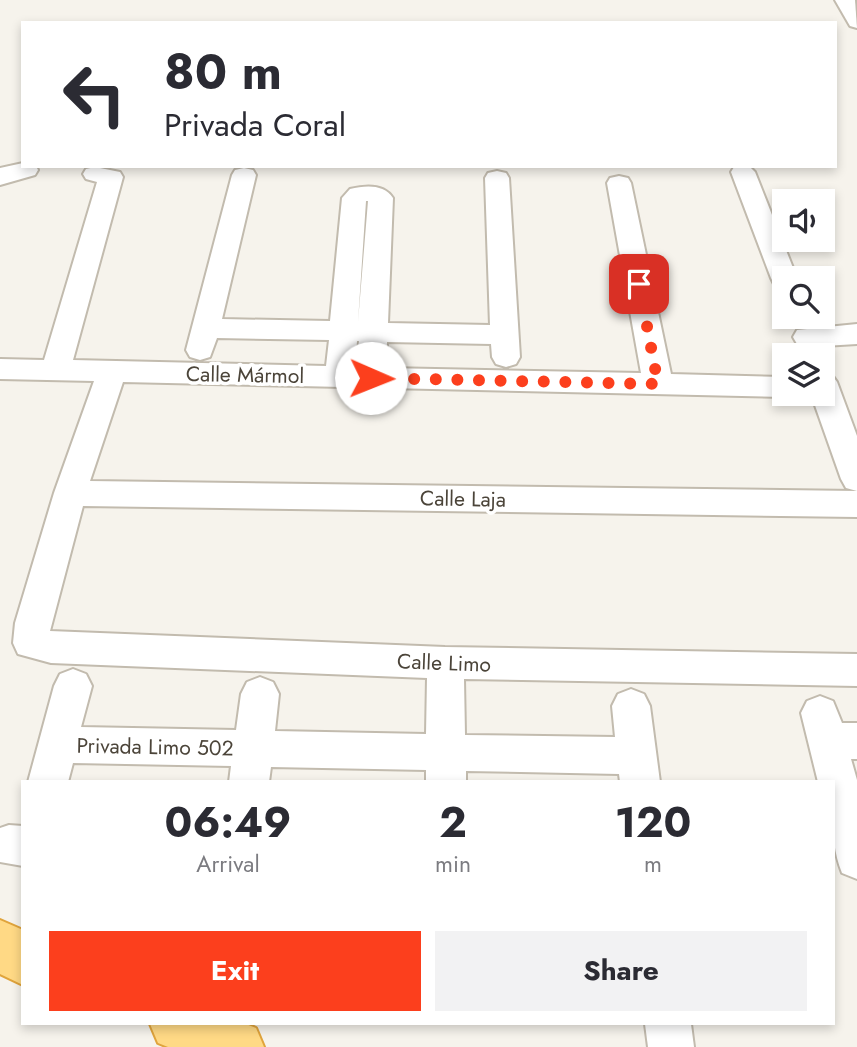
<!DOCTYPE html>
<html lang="en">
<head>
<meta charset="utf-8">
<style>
	:root { --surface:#fff; --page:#f2f2f3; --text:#2b2b33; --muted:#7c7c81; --accent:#fc3f1d }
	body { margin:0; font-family:Jost,sans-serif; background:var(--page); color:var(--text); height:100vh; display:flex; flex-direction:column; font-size:26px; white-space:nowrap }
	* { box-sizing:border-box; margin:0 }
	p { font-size:23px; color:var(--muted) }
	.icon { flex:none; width:38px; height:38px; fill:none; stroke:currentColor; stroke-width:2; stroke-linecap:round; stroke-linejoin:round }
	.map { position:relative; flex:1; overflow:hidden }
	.panel { position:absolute; left:21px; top:780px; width:814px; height:245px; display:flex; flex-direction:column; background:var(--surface); border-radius:0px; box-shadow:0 4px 10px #0003 }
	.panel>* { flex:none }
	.top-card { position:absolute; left:21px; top:21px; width:816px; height:147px; border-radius:0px; box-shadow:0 4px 10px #0003; background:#fff; color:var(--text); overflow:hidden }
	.tools { position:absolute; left:772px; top:189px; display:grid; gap:14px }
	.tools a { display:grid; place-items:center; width:63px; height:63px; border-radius:0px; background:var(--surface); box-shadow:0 4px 10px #0003; font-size:35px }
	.pin { position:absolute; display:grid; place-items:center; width:60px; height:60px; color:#fff; margin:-30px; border-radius:14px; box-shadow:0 4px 10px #0006 }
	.me { position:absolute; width:77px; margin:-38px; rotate:91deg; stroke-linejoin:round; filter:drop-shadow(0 0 5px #0008) }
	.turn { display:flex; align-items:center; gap:24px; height:147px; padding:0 28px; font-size:32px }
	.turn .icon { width:91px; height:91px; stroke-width:2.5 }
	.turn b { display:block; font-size:49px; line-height:60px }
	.eta { display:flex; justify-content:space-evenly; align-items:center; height:119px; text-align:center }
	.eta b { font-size:42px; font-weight:700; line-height:49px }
	.primary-button { display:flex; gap:14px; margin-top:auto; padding:14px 28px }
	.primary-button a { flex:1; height:80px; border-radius:0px; background:var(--accent); color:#fff; font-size:28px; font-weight:700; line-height:80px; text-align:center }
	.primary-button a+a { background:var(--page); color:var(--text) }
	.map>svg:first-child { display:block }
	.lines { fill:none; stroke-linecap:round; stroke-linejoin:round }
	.minor-casing { stroke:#c2bbae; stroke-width:4 }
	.trunk-casing { stroke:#e0a43c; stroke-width:4 }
	.minor { fill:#fff; fill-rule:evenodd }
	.trunk { fill:#ffd985; fill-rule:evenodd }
	.route { stroke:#fc3f1d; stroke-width:12; stroke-dasharray:0 21.6 }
	.labels { text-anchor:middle; stroke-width:7; stroke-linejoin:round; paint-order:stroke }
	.street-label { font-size:21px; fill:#4b4439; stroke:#fff }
</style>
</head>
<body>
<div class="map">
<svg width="857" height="1047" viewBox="0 0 857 1047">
	<rect width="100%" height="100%" fill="#f6f3ec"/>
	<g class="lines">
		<defs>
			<g id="minor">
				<path d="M835,0H855L857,28L850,26Z"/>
				<path d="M23,163V166H36L38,170L35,175L0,185V168Z"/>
				<path d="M749,166L755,172L797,278H784V287L774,284L771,278L731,172L734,167Z"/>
				<path d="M95,167L120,172L123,177L73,360L326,366L329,340L217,338L210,357L200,360L190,357L186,350L232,175L235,170L244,168L253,170L256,175L222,319L330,321L342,198L350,189C366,185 384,184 393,198L388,323L490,325L485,178L488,173L497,171L506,173L509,178L520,357L516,364L506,367L496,364L492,357L491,344L387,342L386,368L641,373L607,183L610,178L619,176L628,178L631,183L671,374L784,377V394H795L784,397L123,382L90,481L857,491V517L83,506L50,631L445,647L857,654V686L464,679L465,735L615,737L612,706L618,694L631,689L644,694L650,706L660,782H620L619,774L466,771V782H426V770L271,767L269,782H229L231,766L73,763L68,782H28L54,686L60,674L73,669L86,674L92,686L81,727L236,730L241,694L247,682L260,677L273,682L279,694L275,731L426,734L427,678L51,663L18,654L13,643L15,623L54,493L94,381L0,379V359L44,360L97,182L86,179L83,174L86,169ZM366,201H368L358,322ZM357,341H359L355,367Z"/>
				<path d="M857,324V344L807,347L797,344L793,337L797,330Z"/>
				<path d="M822,372L832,375L837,382L857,436V491L846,488L841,479L811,394H822Z"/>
				<path d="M820,696L833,701L842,723H857V759H851L857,780V879L842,873C830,843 833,814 833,782H818L801,713L807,701Z"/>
				<path d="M9,825L23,826V866L0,862V828Z"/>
				<path d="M645,1024H691L694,1047H648Z"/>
			</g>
			<g id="trunk">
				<path d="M0,920L23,930V985L0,974Z"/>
				<path d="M150,1024H246L256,1028L264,1047H168L158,1043Z"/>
			</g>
		</defs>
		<use href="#minor" class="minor-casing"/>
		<use href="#trunk" class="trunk-casing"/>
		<use href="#minor" class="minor"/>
		<use href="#trunk" class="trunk"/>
	</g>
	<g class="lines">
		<path class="route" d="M371,378L658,384L639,284"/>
	</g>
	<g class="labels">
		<g class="street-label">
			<text transform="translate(245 375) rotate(1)" y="7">Calle Mármol</text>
			<text transform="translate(463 499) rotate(1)" y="7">Calle Laja</text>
			<text transform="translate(444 663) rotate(2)" y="7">Calle Limo</text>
			<text transform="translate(155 747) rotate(1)" y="7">Privada Limo 502</text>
		</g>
	</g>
</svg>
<div class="tools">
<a><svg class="icon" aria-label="sound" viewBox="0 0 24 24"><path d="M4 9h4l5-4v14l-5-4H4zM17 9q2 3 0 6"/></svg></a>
<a><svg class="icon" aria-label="search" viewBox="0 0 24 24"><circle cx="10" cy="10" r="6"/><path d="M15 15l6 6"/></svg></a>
<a><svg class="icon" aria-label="layers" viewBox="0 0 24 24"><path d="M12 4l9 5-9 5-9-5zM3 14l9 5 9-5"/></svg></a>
</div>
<div class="pin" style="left:639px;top:284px;background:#d93025"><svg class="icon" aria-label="arrive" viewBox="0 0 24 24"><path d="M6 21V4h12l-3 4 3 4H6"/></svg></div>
<svg class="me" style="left:371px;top:378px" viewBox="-20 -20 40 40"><circle r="19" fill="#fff"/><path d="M0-13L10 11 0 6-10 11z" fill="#fc3f1d"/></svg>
<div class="top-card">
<div class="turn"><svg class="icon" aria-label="left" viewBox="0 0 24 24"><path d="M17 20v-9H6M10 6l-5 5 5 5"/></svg><div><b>80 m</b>Privada Coral</div></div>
</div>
<section class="panel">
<div class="eta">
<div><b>06:49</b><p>Arrival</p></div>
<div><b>2</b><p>min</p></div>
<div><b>120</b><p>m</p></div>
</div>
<div class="primary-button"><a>Exit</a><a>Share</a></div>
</section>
</div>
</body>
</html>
